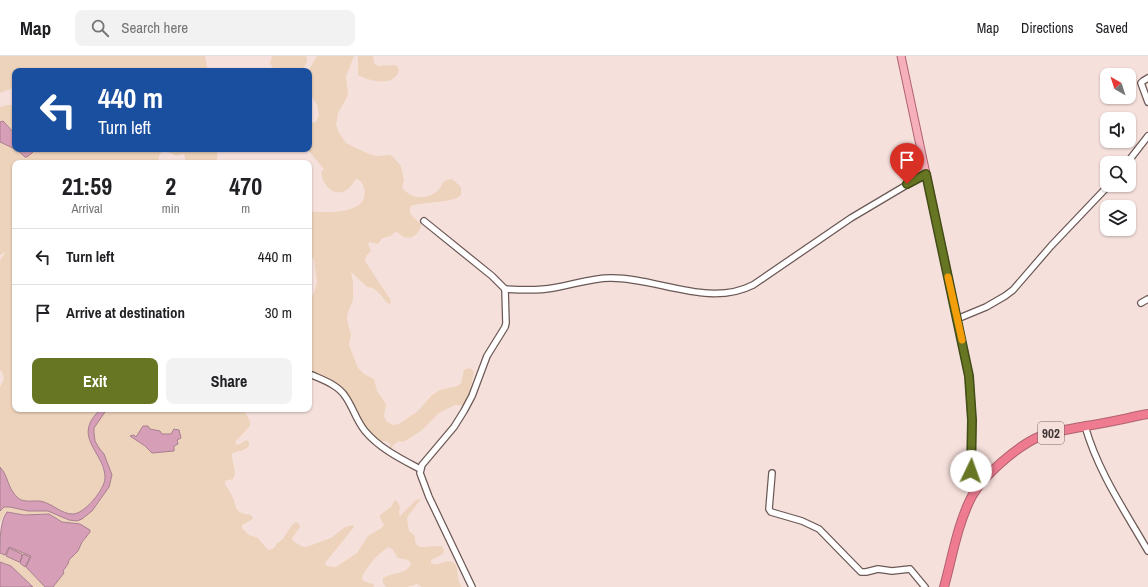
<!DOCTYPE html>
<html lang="en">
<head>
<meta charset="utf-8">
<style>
	:root { --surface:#fff; --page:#f2f2f2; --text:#202124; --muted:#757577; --line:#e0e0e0; --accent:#677623 }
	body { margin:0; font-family:"Archivo Narrow",sans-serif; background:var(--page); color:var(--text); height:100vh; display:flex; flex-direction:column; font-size:15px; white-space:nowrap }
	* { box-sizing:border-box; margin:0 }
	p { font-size:13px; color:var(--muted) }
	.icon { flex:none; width:22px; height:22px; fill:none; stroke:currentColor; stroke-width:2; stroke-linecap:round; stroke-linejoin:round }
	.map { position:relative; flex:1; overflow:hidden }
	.details { position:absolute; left:12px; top:104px; width:300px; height:252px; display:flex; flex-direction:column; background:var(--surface); border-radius:8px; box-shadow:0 1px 3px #0004 }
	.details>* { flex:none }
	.top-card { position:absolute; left:12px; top:12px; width:300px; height:84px; border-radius:8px; box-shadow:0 1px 3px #0004; background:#1a4fa0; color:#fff; overflow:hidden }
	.needle { width:26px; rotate:321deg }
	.controls { position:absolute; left:1100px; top:12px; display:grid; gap:8px }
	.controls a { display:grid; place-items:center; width:36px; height:36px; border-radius:8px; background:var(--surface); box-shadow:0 1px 3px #0004; font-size:20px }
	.pin { position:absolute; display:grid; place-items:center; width:34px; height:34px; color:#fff; margin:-41px -17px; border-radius:50% 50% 50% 0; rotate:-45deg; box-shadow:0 0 4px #0007 }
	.pin .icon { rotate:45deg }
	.me { position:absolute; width:44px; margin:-22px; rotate:3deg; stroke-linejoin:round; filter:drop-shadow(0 0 3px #0008) }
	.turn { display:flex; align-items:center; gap:14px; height:84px; padding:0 20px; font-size:18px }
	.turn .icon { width:52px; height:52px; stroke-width:2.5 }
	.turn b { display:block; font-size:28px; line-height:34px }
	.eta { display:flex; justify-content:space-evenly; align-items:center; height:68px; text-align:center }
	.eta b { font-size:24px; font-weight:700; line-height:28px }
	.action { display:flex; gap:8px; margin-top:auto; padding:8px 20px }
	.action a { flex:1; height:46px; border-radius:8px; background:var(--accent); color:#fff; font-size:16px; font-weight:700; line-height:46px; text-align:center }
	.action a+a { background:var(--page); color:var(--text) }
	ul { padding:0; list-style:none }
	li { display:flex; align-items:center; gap:12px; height:56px; padding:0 20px; border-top:1px solid var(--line) }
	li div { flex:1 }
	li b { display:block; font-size:15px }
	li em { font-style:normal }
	header { display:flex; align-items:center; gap:24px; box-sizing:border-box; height:56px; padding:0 20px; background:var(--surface); border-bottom:1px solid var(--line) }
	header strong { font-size:19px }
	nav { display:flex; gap:22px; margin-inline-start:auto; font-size:14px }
	.search { width:280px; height:36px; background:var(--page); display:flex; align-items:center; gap:10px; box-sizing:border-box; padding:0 14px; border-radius:8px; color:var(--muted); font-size:15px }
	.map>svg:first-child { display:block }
	.green { fill:#edd3bb; fill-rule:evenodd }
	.water { fill:#d69fb7; stroke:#a87f8f }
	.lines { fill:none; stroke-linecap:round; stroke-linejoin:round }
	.minor-casing { stroke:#6c5956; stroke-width:8 }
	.major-casing { stroke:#b0626f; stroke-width:9 }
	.highway-casing { stroke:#b0626f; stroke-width:10 }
	.minor { stroke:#fff; stroke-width:5.5 }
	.major { stroke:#f5b0bc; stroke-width:7 }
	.highway { stroke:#ee7b90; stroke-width:8 }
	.route-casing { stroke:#434d17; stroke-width:10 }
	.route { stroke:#677623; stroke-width:7 }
	.slow { stroke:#f59e0b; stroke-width:7 }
	.labels { text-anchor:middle; stroke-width:3.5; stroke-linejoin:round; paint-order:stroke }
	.shield { fill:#f6e0dc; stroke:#746866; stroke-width:1 }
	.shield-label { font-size:13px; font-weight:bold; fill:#3d3433 }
</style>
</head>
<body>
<header>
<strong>Map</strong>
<div class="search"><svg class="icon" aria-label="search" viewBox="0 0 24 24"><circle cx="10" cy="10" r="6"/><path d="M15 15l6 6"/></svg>Search here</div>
<nav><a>Map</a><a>Directions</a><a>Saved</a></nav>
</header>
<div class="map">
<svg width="1148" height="531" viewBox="0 0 1148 531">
	<rect width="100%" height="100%" fill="#f6e0dc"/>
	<g class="green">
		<path d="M0,0H205L208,15H15V31L0,37Z"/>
		<path d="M272,0H306C309,7 305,10 300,15H275L270,7Z"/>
		<path d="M317,0H354L346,20L348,39L338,57L336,69L339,77L346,87L369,98L376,100L390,99L393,101L401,110L404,124L402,132C411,142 425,145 436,136C444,131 439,124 452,123L461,131V139C453,148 423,145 411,150C407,159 415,162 421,168C420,180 407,187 399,177L395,176L391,180L382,182L378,188L370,186L368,188L371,195L366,200L365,205L390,243L391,246L390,248L387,247C381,240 377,231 367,231L351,216L353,226V244L348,256L347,263L351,279L349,289L358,312L364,318L374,323L377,335L386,348L384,360L386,365L393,369L399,368L418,355L432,339L440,334L458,330L461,327L464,314C468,312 471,311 474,316L469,340L463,349H455L439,357L422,374L407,384L402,386L399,385L393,389L392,392H390V387L385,385L380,386L361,367L349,341L309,313V243L314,237L317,226L314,204L309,197V155C325,157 371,159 364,132C363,128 361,124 356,123C353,127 350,132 345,135C332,141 322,127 321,116L324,113L307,93H309V66L311,67L316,66L319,59L317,49L309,36L308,15Z"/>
		<path d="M358,0H373L374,7L378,10L396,9L399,14C394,32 370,25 358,19Z"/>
		<path d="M7,49H15V78L3,65L0,66V51Z"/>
		<path d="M0,86L15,93L25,101L32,96V93H216C218,99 218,102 215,107H186L184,98L176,100L168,96L163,95C159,99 157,102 160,107H15C15,114 13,141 15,145V353H101L97,356L90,368C93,379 95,390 98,401C100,407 104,414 105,421C106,432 84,458 73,458C66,458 57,452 50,449C40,444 25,448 18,442C7,432 9,421 0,411V331L4,323L2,316L0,314V204L6,196L0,199Z"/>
		<path d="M107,353H243L250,365V370L235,386L237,389L240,388L246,384L249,386V390C244,396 238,394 232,398C231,407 238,415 233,423L225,425V428C228,433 231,437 233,442C236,447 234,453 240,456C244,459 248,457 252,460L253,463L242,469V472L249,479L258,482L267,493L270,494L274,492L277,487L282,484L292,469L296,466L299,468L300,471L292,482L293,485L301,490L306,491L331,482L345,471L353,469L354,471L325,507L327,510L336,511L357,497L368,480L380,473L384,469L380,462V459L391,451L394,445L396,444L400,450L399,458L400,460L416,444L421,443L408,460L407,463L409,475L415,480C413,499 434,487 443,491L444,496L441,499L431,504V507C438,511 444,503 452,506C460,508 455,523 462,531H422L417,528L407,531H386L383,527V522C393,516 406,519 411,508L408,504L398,502L393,494L389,491C378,497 368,509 362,521L363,525L373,528L374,531H53L64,517L63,515L68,509L69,504L78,495L82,486L90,476L80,468L62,466L49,458L24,459L7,456L5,457L0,467V455L4,451H10L28,455H48L69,464L92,455L109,431C108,421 107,410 104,400C103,396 99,393 97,390C89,373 98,366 107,353ZM150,373L160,375L162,378H171L173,376L152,397C146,391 139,387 134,379L136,381L139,378L140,374Z"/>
		<path d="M8,491L31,500L26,511L45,531H33L11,510L0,506V497L5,499Z"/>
	</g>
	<g class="water">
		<path d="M3,65L15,78V93L0,86V66Z"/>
		<path d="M16,93H32L33,96L27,101H25Z"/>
		<path d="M101,353H107L94,372V377L95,385L99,392L104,398L112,419L109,431L92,455L82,463L77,465L69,464L48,455H28L10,451H4L0,455V411C9,421 7,432 18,442C25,448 36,443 44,446C53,449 63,458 72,458C84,459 105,433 105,422C105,396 70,381 101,353Z"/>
		<path d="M143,370H148L150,373L160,375L162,378H171L174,373L179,374L181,382L177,384L178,388L174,390V395L152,397L145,390L130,380L134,379L136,381Z"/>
		<path d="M7,456L24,459L49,458L62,466L80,468L90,474V476L82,486L78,495L69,504L68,508L63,515L64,517L53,531H45L26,511L31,500L9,491L5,499L0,497C0,484 0,465 7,456Z"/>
		<path d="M9,492L22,498L21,504L23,498L30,501L25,511L20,507L21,504L19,506L6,500Z"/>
		<path d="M0,506L11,510L33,531H0Z"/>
	</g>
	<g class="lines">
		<defs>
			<g id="minor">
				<path d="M1148,22L1143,25L1141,27L1148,46"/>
				<path d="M1127,107L1148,80"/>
				<path d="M424,165L492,220L505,233C521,234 537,235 553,232C572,229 591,222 610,222C656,221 708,252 753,229L851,162L915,124L926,119"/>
				<path d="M1141,247L1148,243"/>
				<path d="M957,263L986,251L1005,240L1013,234L1051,190L1109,129"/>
				<path d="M312,319C323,324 338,329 345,340C353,351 356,364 365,375C379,392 401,403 420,413"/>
				<path d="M1085,370C1098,416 1125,455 1148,495"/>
				<path d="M772,417L769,453L771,456L802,465L819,473L861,516H866L878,513L892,515L910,513L925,531"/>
				<path d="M472,531L429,441L420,417L422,409L454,371L464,355L472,340L487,300L505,271L506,267L505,233"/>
			</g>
			<path id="major" d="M901,0L969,320L972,364L971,428L975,436"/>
			<path id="highway" d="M944,531C952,502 957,471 970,444C981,421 1018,389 1041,380C1055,375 1071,373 1086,370C1106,367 1127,362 1148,358"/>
		</defs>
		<use href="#minor" class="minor-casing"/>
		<use href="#major" class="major-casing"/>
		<use href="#highway" class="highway-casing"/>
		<use href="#minor" class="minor"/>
		<use href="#major" class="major"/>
		<use href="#highway" class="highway"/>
	</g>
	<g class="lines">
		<defs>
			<path id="route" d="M907,128L926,118L969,320L972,364L971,415"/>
		</defs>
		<use href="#route" class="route-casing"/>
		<use href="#route" class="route"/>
		<path class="slow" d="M948,221L962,284"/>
	</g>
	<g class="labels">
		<rect class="shield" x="1038" y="366" width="26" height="22" rx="3"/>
		<g class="shield-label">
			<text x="1051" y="382">902</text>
		</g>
	</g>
</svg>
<div class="controls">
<a><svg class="needle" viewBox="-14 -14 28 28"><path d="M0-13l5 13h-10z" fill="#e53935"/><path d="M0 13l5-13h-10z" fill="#757577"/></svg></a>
<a><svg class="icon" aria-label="sound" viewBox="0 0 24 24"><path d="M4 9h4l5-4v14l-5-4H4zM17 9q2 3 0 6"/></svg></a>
<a><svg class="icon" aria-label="search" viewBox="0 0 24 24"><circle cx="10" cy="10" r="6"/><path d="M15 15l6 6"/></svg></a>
<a><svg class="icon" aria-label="layers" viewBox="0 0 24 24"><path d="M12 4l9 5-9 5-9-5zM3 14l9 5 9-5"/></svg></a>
</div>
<div class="pin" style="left:907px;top:128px;background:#d93025"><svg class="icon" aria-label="arrive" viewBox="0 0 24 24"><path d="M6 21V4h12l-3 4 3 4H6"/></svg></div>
<svg class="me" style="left:971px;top:415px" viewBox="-20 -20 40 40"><circle r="19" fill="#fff"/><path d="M0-13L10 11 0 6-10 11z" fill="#677623"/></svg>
<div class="top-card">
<div class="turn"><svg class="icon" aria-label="left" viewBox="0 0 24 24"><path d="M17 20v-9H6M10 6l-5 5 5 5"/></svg><div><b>440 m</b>Turn left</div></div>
</div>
<section class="details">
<div class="eta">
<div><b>21:59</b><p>Arrival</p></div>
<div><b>2</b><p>min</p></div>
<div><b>470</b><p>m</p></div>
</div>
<ul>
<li><svg class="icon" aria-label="left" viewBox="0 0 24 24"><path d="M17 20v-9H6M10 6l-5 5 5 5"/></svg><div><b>Turn left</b></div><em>440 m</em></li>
<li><svg class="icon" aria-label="arrive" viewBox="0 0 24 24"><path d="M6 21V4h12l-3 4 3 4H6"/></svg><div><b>Arrive at destination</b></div><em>30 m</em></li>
</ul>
<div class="action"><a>Exit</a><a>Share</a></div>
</section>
</div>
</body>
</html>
